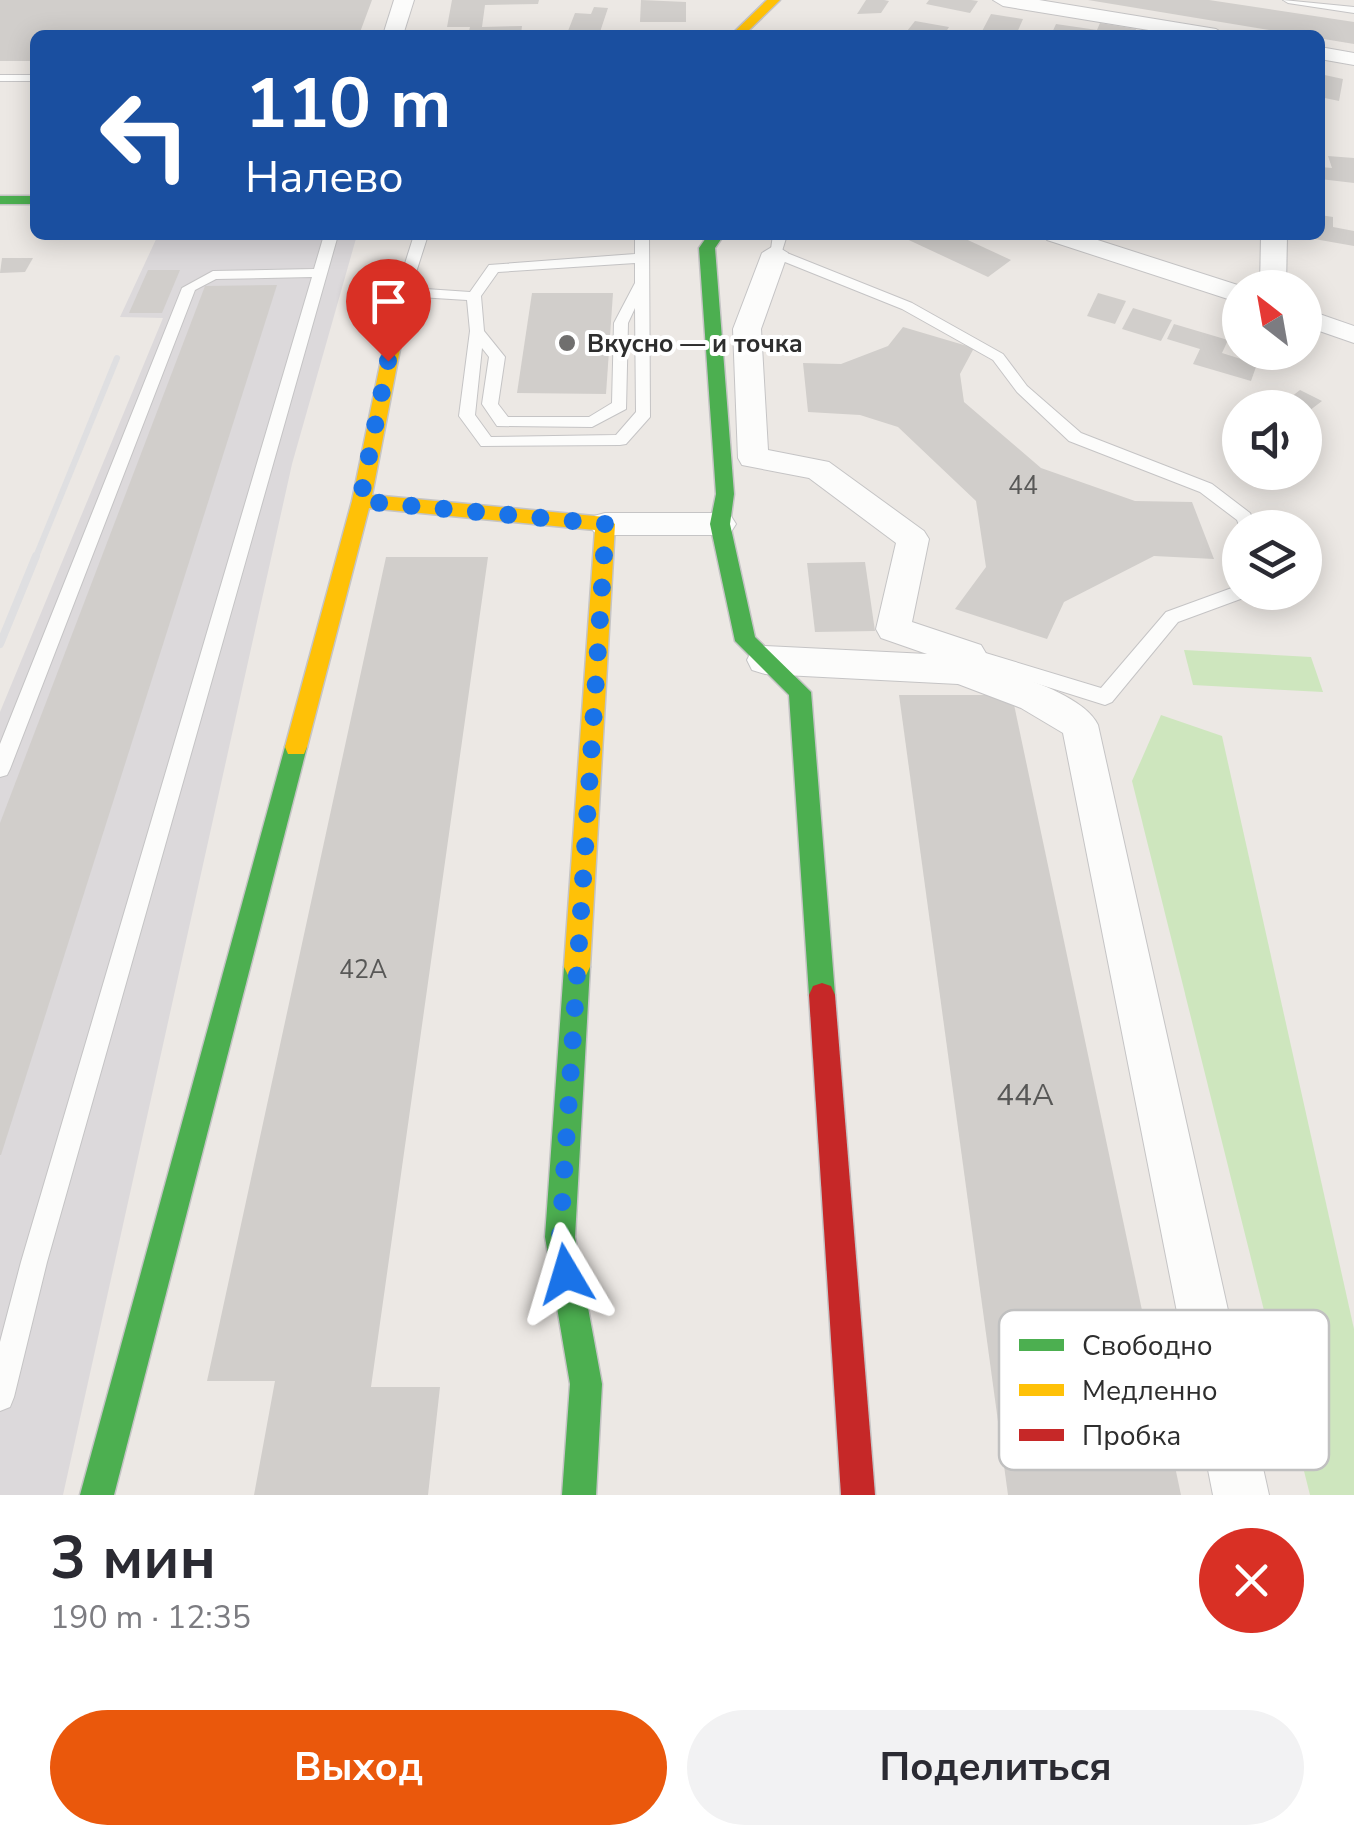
<!DOCTYPE html>
<html lang="ru">
<head>
<meta charset="utf-8">
<style>
	:root { --surface:#fff; --page:#f2f2f3; --text:#2b2b33; --muted:#7c7c81; --accent:#ea580c }
	body { margin:0; font-family:"Nunito Sans",sans-serif; background:var(--page); color:var(--text); height:100vh; display:flex; flex-direction:column; font-size:38px; white-space:nowrap }
	* { box-sizing:border-box; margin:0 }
	p { font-size:32px; color:var(--muted) }
	.icon { flex:none; width:55px; height:55px; fill:none; stroke:currentColor; stroke-width:2; stroke-linecap:round; stroke-linejoin:round }
	.map { position:relative; height:1495px; overflow:hidden }
	.drawer { display:flex; flex-direction:column; background:var(--surface); flex:1 }
	.drawer>* { flex:none }
	.top-card { position:absolute; left:30px; top:30px; width:1295px; height:210px; border-radius:15px; box-shadow:0 5px 25px #0003; background:#1a4fa0; color:#fff; overflow:hidden }
	.needle { width:65px; rotate:329deg }
	.controls { position:absolute; left:1222px; top:270px; display:grid; gap:20px }
	.controls a { display:grid; place-items:center; width:100px; height:100px; border-radius:50%; background:var(--surface); box-shadow:0 5px 25px #0003; font-size:50px }
	.pin { position:absolute; display:grid; place-items:center; width:85px; height:85px; color:#fff; margin:-102px -42px; border-radius:50% 50% 50% 0; rotate:-45deg; box-shadow:0 0 10px #0007 }
	.pin .icon { rotate:45deg }
	.me { position:absolute; width:110px; margin:-55px; rotate:353deg; stroke-linejoin:round; filter:drop-shadow(0 0 8px #0008) }
	.turn { display:flex; align-items:center; gap:35px; height:210px; padding:0 50px; font-size:45px }
	.turn .icon { width:130px; height:130px; stroke-width:2.5 }
	.turn b { display:block; font-size:70px; line-height:85px }
	.round { display:grid; place-items:center; flex:none; width:105px; height:105px; border-radius:52px; background:var(--page) }
	.head { display:flex; align-items:center; justify-content:space-between; height:170px; padding:0 50px }
	h1 { font-size:60px; font-weight:700; line-height:75px }
	.button { display:flex; gap:20px; margin-top:auto; padding:20px 50px }
	.button a { flex:1; height:115px; border-radius:60px; background:var(--accent); color:#fff; font-size:40px; font-weight:700; line-height:115px; text-align:center }
	.button a+a { background:var(--page); color:var(--text) }
	.map>svg:first-child { display:block }
	.industrial { fill:#dcd9db }
	.green { fill:#cee6be }
	.building { fill:#d1cecb }
	.lines { fill:none; stroke-linecap:round; stroke-linejoin:round }
	.lane-casing { stroke:#c5c4c5; stroke-width:2 }
	.street-casing { stroke:#c5c4c5; stroke-width:2 }
	.fast-casing { stroke:#c5c4c5; stroke-width:3 }
	.slow-casing { stroke:#c5c4c5; stroke-width:3 }
	.jam-casing { stroke:#c5c4c5; stroke-width:3 }
	.lane { fill:#fcfcfb; fill-rule:evenodd }
	.street { fill:#fcfcfb; fill-rule:evenodd }
	.fast { fill:#4caf50; fill-rule:evenodd }
	.slow { fill:#ffc107; fill-rule:evenodd }
	.jam { fill:#c62828; fill-rule:evenodd }
	.rail-far1 { stroke:#dfdfe1; stroke-width:6 }
	.rail { stroke:#dfdfe1; stroke-width:8 }
	.route { stroke:#1a73e8; stroke-width:18; stroke-dasharray:0 32.4 }
	.poi-dot { fill:#706f6e; stroke:#fff; stroke-width:4 }
	.labels { text-anchor:middle; stroke-width:8; stroke-linejoin:round; paint-order:stroke }
	.far-poi-label { font-size:25px; font-weight:bold; fill:#2e2e2e; stroke:#fff; text-anchor:start }
	.number-label { font-size:25px; fill:#585857 }
	.near-number-label { font-size:30px; fill:#585857 }
	.key { fill:#fff; stroke:#c0c0c0; stroke-width:2.5 }
	.key-label { font-size:28px; fill:#2e2e2e }
</style>
</head>
<body>
<div class="map">
<svg width="1354" height="1495" viewBox="0 0 1354 1495">
	<rect width="100%" height="100%" fill="#ece8e4"/>
	<path class="industrial" d="M158,235H357L292,464L63,1495H0V712L163,318L120,317Z"/>
	<g class="green">
		<path d="M1184,650L1311,657L1323,692L1193,685Z"/>
		<path d="M1161,715L1222,736L1354,1329V1495H1310L1132,781Z"/>
	</g>
	<g class="building">
		<path d="M0,0H372L359,35H35V61H0Z"/>
		<path d="M452,0H539L538,4L485,5L482,27L522,26L521,35H468L470,27H447Z"/>
		<path d="M641,0L686,2V22H640Z"/>
		<path d="M866,0H884L889,1L881,13L857,14Z"/>
		<path d="M929,0H971L978,1L970,13L926,4Z"/>
		<path d="M1088,0H1209L1354,22V44Z"/>
		<path d="M594,7L608,8L600,32L568,31L575,13L591,14Z"/>
		<path d="M991,14L1023,19L1016,35H980Z"/>
		<path d="M915,21L949,27L944,35H904Z"/>
		<path d="M1100,23L1136,29L1134,35H1051L1056,24L1097,30Z"/>
		<path d="M1320,74L1343,79L1339,101L1320,97Z"/>
		<path d="M1328,156L1354,158V183L1320,179V167L1332,168Z"/>
		<path d="M1320,215L1333,217V227L1354,231V246L1303,237L1320,235Z"/>
		<path d="M898,235H957L1011,260L988,277Z"/>
		<path d="M2,258H33L25,272L0,273Z"/>
		<path d="M148,270H180L162,313H129Z"/>
		<path d="M277,285L1,1155H0V823L205,286Z"/>
		<path d="M532,293H613L606,394L517,393Z"/>
		<path d="M1098,293L1126,301L1115,324L1087,316Z"/>
		<path d="M1133,308L1172,320L1161,341L1122,329Z"/>
		<path d="M1174,324L1228,340L1222,353L1257,364L1251,381L1193,364L1200,349L1167,339Z"/>
		<path d="M903,327L974,348L960,374L964,402L1041,468L1135,501L1192,502L1214,559L1154,556L1064,602L1047,639L955,609L986,567L976,501L898,427L860,415L808,412L803,363L841,364L888,346Z"/>
		<path d="M1300,390L1322,401L1305,414V408H1277Z"/>
		<path d="M386,557H488L371,1387H440L428,1495H254L275,1381H207Z"/>
		<path d="M865,562L875,631L815,632L807,563Z"/>
		<path d="M899,695H1012L1181,1495H1008Z"/>
	</g>
	<g class="lines">
		<defs>
			<g id="lane">
				<path d="M1283,0L1354,7V13L1288,3Z"/>
				<path d="M536,31L540,32L541,35H531Z"/>
				<rect x="0" y="75" width="35" height="6"/>
				<path d="M324,235H338L47,1262L14,1397L10,1407L0,1411V1342L21,1262L312,277L216,279L195,290L10,769L7,775L0,777V744L182,288L213,271L314,269Z"/>
				<path d="M414,235H428L411,288L470,292L489,265L635,254V235H649L650,417L626,444L620,445L481,446L459,416L470,331L467,300L403,296L396,292ZM635,263V283L614,323L612,403L589,417H508L498,404L505,357L484,331L481,296L498,272ZM635,308L636,412L616,435L491,437L475,415L482,348L489,357L482,404L497,426L592,427L626,409L628,323Z"/>
				<path d="M773,235H787L782,251L912,303L1003,354L1027,386L1081,433L1212,484L1250,513L1257,528H1240L1237,520L1200,492L1069,441L1017,392L993,360L902,309L770,256Z"/>
				<path d="M1240,585V592H1249L1246,597L1178,622L1112,702L1105,705L962,660L960,655L969,648L1101,688L1166,612Z"/>
			</g>
			<g id="street">
				<path d="M394,0H414L403,35H383Z"/>
				<path d="M993,0H1039L1216,29L1226,35H1179L1003,6Z"/>
				<path d="M1320,47L1354,53V65L1320,59Z"/>
				<path d="M1043,235H1082L1247,288H1240V302L1231,300L1047,240Z"/>
				<path d="M1261,235H1287L1286,288H1260Z"/>
				<path d="M775,245L788,253L761,329L768,450L829,462L924,531L929,539L912,622L981,645L987,655L982,664C1014,675 1083,694 1098,725L1269,1495H1213L1063,733L1021,708L958,684L765,674L752,670L747,660L752,650L765,646L927,654L881,638L876,629L896,543L809,478L742,465L738,458L733,329L762,253Z"/>
				<path d="M1305,309L1354,326V343L1305,326Z"/>
				<path d="M605,513H720L731,516L736,524L731,532L720,535H605L594,532L589,524L594,516Z"/>
			</g>
			<g id="fast">
				<rect x="0" y="196" width="35" height="8"/>
				<path d="M708,235H724L715,248L734,494L730,524L755,637L811,692L835,995L831,1004L822,1007L813,1004L809,995L789,695L735,641L710,524L716,494L699,248Z"/>
				<path d="M296,738L304,740L307,747L114,1495H80L285,747L288,740Z"/>
				<path d="M577,955L586,959L590,967L575,1237L602,1384L596,1495H562L570,1384L545,1237L564,967L568,959Z"/>
			</g>
			<g id="slow">
				<path d="M767,0H780L744,35H731Z"/>
				<path d="M403,287L411,292L372,495L605,517L615,524L590,967L586,975L577,979L568,975L564,967L595,530L369,508L307,747L304,754H288L285,747L352,501L395,292Z"/>
			</g>
			<path id="jam" d="M822,983L831,986L835,995L875,1495H841L809,995L813,986Z"/>
		</defs>
		<use href="#lane" class="lane-casing"/>
		<use href="#street" class="street-casing"/>
		<use href="#fast" class="fast-casing"/>
		<use href="#slow" class="slow-casing"/>
		<use href="#jam" class="jam-casing"/>
		<use href="#lane" class="lane"/>
		<use href="#street" class="street"/>
		<use href="#fast" class="fast"/>
		<use href="#slow" class="slow"/>
		<use href="#jam" class="jam"/>
		<path class="rail-far1" d="M35,559L117,358"/>
		<path class="rail" d="M0,644L36,556"/>
	</g>
	<g class="lines">
		<path class="route" d="M388,361L360,501L606,524L560,1237L566,1274"/>
	</g>
	<circle class="poi-dot" cx="567" cy="343" r="10"/>
	<g class="labels">
		<g class="far-poi-label">
			<text x="587" y="352">Вкусно — и точка</text>
		</g>
		<g class="number-label">
			<text x="1023" y="494">44</text>
			<text x="363" y="978">42А</text>
		</g>
		<g class="near-number-label">
			<text x="1025" y="1105">44А</text>
		</g>
	</g>
	<rect x="999" y="1310" width="330" height="160" rx="15" class="key"/>
	<rect x="1019" y="1339" width="45" height="12" fill="#4caf50"/>
	<rect x="1019" y="1384" width="45" height="12" fill="#ffc107"/>
	<rect x="1019" y="1429" width="45" height="12" fill="#c62828"/>
	<g class="key-label">
		<text x="1082" y="1355">Свободно</text>
		<text x="1082" y="1400">Медленно</text>
		<text x="1082" y="1445">Пробка</text>
	</g>
</svg>
<div class="controls">
<a><svg class="needle" viewBox="-14 -14 28 28"><path d="M0-13l5 13h-10z" fill="#e53935"/><path d="M0 13l5-13h-10z" fill="#7c7c81"/></svg></a>
<a><svg class="icon" aria-label="sound" viewBox="0 0 24 24"><path d="M4 9h4l5-4v14l-5-4H4zM17 9q2 3 0 6"/></svg></a>
<a><svg class="icon" aria-label="layers" viewBox="0 0 24 24"><path d="M12 4l9 5-9 5-9-5zM3 14l9 5 9-5"/></svg></a>
</div>
<div class="pin" style="left:388px;top:361px;background:#d93025"><svg class="icon" aria-label="arrive" viewBox="0 0 24 24"><path d="M6 21V4h12l-3 4 3 4H6"/></svg></div>
<svg class="me" style="left:566px;top:1274px" viewBox="-20 -20 40 40"><path d="M0-17L14 15 0 8-14 15z" fill="#1a73e8" stroke="#fff" stroke-width="4"/></svg>
<div class="top-card">
<div class="turn"><svg class="icon" aria-label="left" viewBox="0 0 24 24"><path d="M17 20v-9H6M10 6l-5 5 5 5"/></svg><div><b>110 m</b>Налево</div></div>
</div>
</div>
<section class="drawer">
<div class="head"><div><h1>3 мин</h1><p>190 m · 12:35</p></div><a class="round" style="background:#d93025;color:#fff"><svg class="icon" aria-label="close" viewBox="0 0 24 24"><path d="M6 6l12 12M18 6L6 18"/></svg></a></div>
<div class="button"><a>Выход</a><a>Поделиться</a></div>
</section>
</body>
</html>
